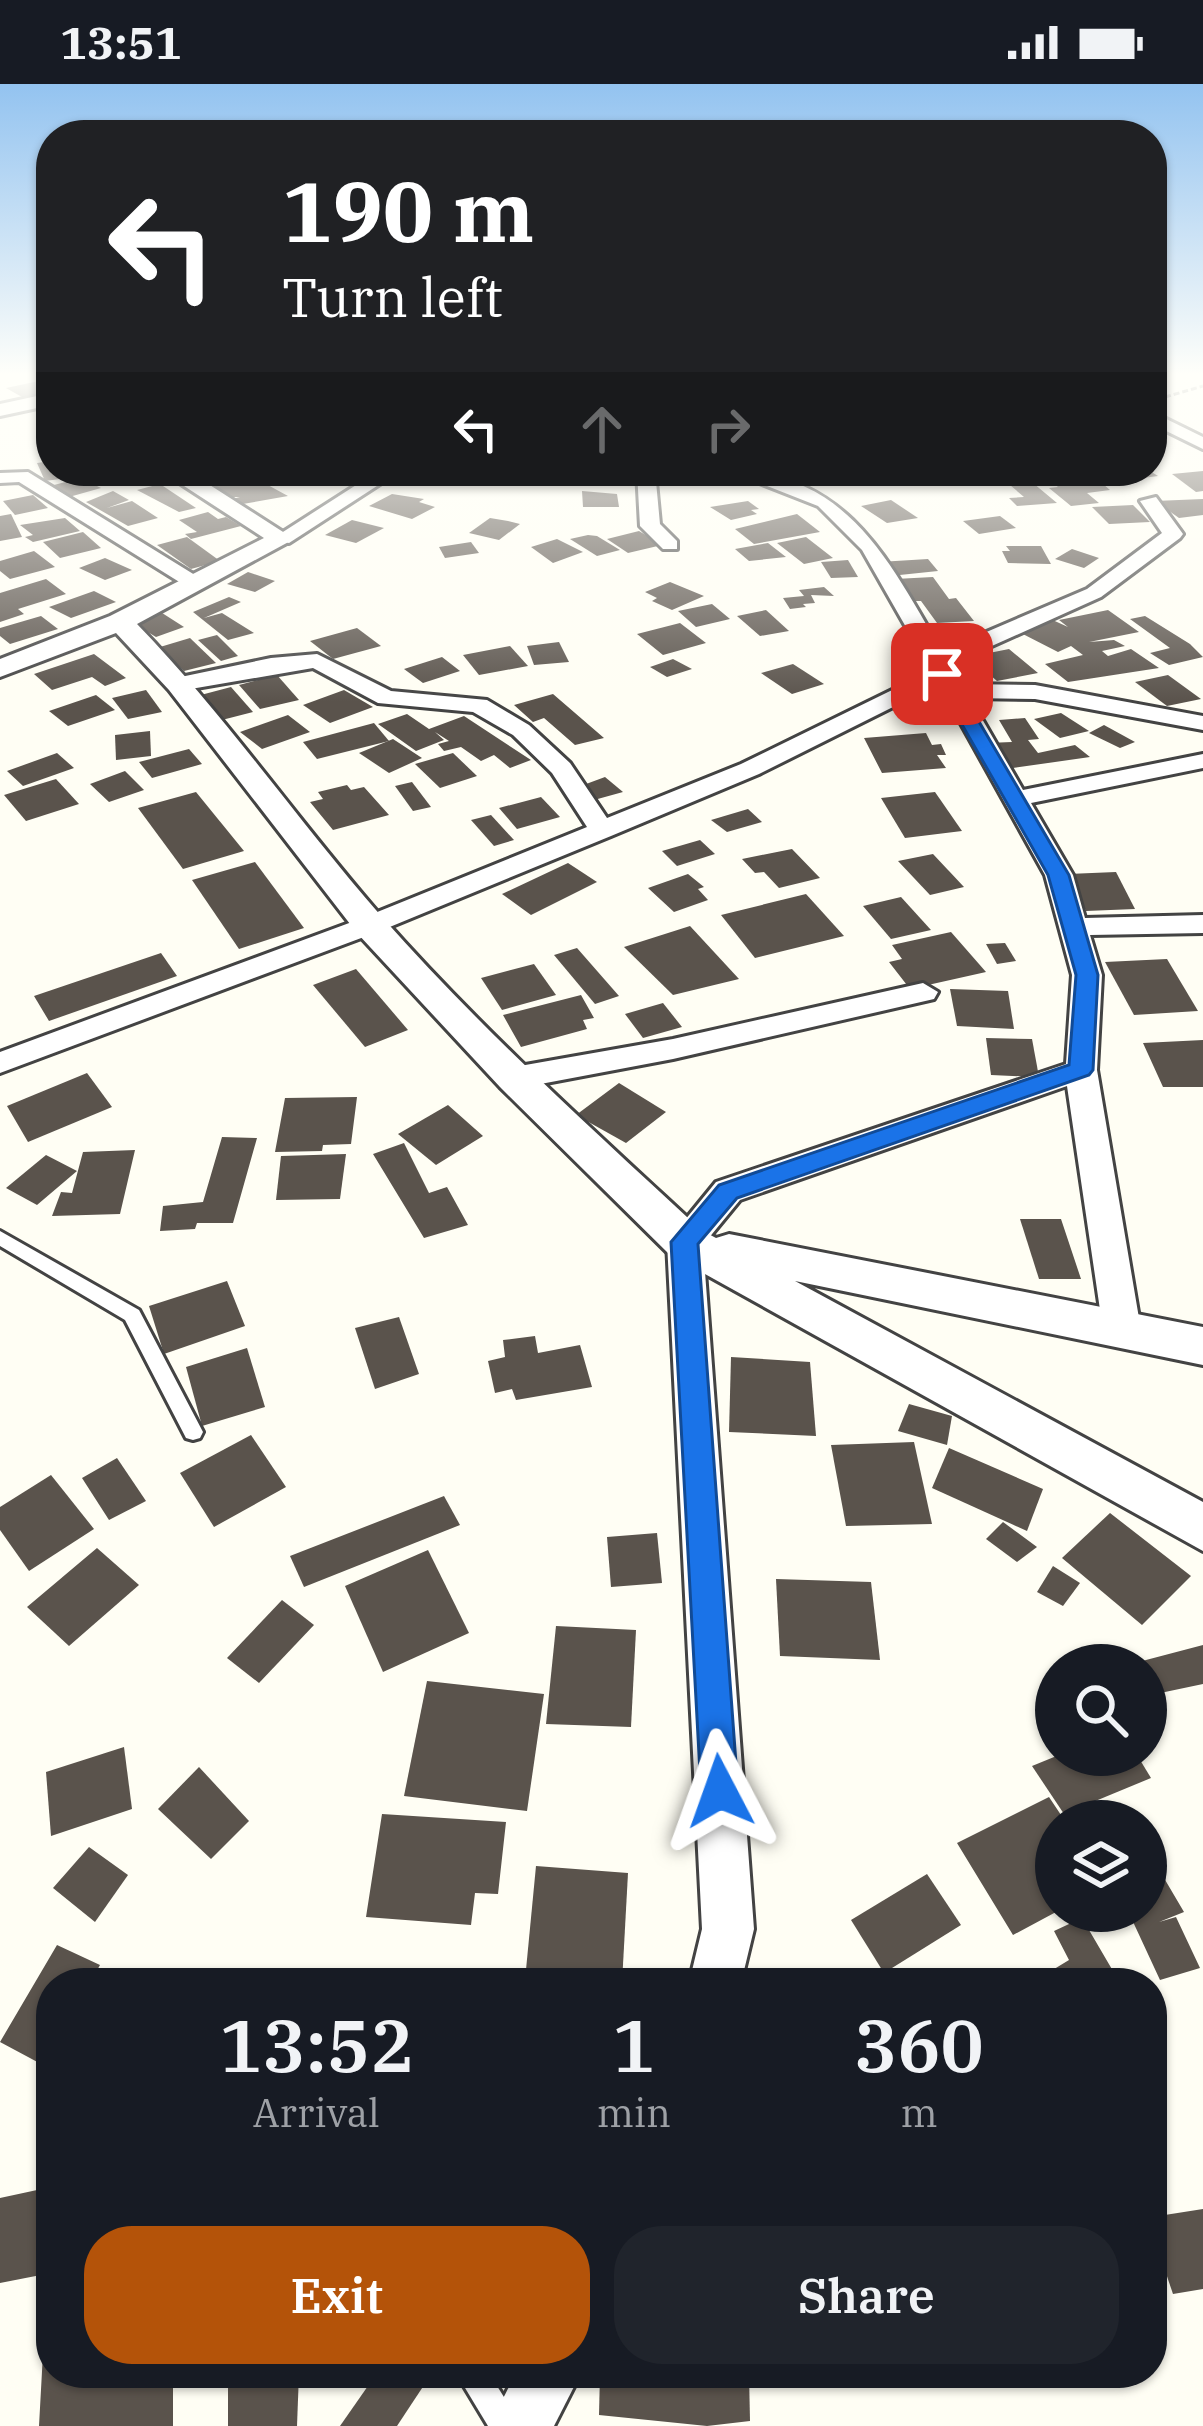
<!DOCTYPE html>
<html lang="en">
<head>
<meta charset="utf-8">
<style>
	:root { --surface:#171b24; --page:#20242c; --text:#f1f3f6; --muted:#9ea1a6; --accent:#b45309 }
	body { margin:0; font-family:"IBM Plex Serif",serif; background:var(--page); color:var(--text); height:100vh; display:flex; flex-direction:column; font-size:45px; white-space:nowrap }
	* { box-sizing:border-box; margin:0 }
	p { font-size:39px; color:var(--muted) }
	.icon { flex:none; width:66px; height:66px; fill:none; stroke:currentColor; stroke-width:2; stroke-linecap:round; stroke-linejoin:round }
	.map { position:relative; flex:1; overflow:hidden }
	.sheet { position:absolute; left:36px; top:1884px; width:1131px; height:420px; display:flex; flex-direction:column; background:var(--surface); border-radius:48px; box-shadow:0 3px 9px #0004 }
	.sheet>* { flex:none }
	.hud { position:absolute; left:36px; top:36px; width:1131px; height:366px; border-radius:48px; box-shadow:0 3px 9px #0004; background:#202124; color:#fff; overflow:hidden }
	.fabs { position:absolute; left:1035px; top:1560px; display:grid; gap:24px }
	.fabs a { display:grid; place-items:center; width:132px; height:132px; border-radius:50%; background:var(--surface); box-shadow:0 3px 9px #0004; font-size:60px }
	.pin { position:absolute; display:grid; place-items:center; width:102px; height:102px; color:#fff; margin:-51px; border-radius:24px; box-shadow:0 6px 18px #0006 }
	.me { position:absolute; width:132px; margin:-66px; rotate:356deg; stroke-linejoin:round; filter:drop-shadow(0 0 9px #0008) }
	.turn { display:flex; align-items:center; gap:42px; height:252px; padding:0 48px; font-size:54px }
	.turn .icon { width:156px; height:156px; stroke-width:2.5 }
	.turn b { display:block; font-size:84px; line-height:102px }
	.lanes { display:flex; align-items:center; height:114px; padding:0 48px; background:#0003; justify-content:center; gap:60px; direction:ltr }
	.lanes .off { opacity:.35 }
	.eta { display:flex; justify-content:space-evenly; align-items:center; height:204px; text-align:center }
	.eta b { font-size:72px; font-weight:600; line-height:84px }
	.primary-button { display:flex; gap:24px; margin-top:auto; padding:24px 48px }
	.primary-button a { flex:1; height:138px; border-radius:48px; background:var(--accent); color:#fff; font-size:48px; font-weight:600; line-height:138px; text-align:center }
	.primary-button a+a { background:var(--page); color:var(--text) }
	.status { display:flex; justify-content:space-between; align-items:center; height:84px; padding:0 60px; background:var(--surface); direction:ltr }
	.status svg { height:33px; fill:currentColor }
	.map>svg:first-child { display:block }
	.building { fill:#5a534c }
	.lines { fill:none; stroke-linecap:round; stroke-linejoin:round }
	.service-casing { stroke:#434343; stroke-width:6 }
	.minor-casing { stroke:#434343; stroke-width:6 }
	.tertiary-casing { stroke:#434343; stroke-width:6 }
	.path { stroke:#323232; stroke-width:3; stroke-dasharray:6 3; stroke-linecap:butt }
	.service { fill:#fff; fill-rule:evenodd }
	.minor { fill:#fff; fill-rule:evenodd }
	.tertiary { fill:#fff; fill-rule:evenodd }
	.route { fill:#1a73e8; stroke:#114b97; stroke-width:3 }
</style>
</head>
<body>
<div class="status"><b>13:51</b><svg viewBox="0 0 49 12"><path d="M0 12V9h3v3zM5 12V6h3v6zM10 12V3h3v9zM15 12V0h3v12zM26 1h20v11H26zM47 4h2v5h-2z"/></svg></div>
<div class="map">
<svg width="1203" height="2342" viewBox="0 0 1203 2342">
	<rect width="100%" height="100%" fill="#fffef4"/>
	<g class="building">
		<path d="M39,297L51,306L22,313L6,304Z"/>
		<path d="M51,377V387L97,390L45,397L37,379Z"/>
		<path d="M222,387H242L288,412L237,421L228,416L240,413H223L194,395Z"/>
		<path d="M325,387H353L337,400L314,398Z"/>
		<path d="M892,387L911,397L873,401L850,389Z"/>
		<path d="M1106,387H1150L1158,392L1120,397Z"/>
		<path d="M1203,387V407L1196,408L1172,390Z"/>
		<path d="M81,394L101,404L69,413L50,402Z"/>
		<path d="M1096,394L1110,406L1087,409L1099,419L1071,422L1049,404L1058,403L1053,399Z"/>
		<path d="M1033,399L1057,419L1017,422L1009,414L1024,413L1010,401Z"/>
		<path d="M160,400L196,424L179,428L137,406Z"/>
		<path d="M113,407L129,416L107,424L132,417L158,434L128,442L86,418Z"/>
		<path d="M582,407L617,410L619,423H583Z"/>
		<path d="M392,410L424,415L419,418L435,423L412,435L369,422Z"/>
		<path d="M33,411L48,424L15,431L3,417Z"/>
		<path d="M1203,415V431L1179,434L1155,417Z"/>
		<path d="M891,416L918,434L887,439L861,422Z"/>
		<path d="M748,417L759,425L751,426L757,430L731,436L710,423Z"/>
		<path d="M1133,421L1150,438L1109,440L1092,423Z"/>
		<path d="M208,428L218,435L226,433L241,442L191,455L185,450L197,448L179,436Z"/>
		<path d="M11,430L22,453L0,457V432Z"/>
		<path d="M797,430L820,448L754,460L735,445Z"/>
		<path d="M1000,432L1016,444L979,450L963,437Z"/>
		<path d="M65,434L80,447L33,458L25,453L33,451L20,441Z"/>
		<path d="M490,434L508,437L520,440L499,456L469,449Z"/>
		<path d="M352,436L384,444L356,459L325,451Z"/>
		<path d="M639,447L662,461L628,469L607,455Z"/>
		<path d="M83,448L101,464L60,474L43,458Z"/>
		<path d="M588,451L597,452L620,466L597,472L570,455Z"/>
		<path d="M187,453L220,477L191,485L157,461Z"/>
		<path d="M806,453L833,474L804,480L777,459Z"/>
		<path d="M557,455L583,468L553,479L531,463Z"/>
		<path d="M471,458L479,469L445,474L439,463Z"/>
		<path d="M768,459L786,473L749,477L735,465Z"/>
		<path d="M1006,462H1041L1051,480L1008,479L1002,467H1010Z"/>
		<path d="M1072,465L1099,474L1084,484L1055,475Z"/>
		<path d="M34,467L55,483L10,495L0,487V477Z"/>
		<path d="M105,474L132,486L105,496L79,484Z"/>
		<path d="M928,475L938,487L890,492L879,478Z"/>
		<path d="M848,476L858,493L831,494L821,478Z"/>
		<path d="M248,488L275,497L255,508L227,500Z"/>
		<path d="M933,493L949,515L956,514L974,537L937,539L921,517H911L895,495Z"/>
		<path d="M46,495L66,510L18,525L24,530L0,538V509Z"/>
		<path d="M670,498L704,512L672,526L652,517L657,514L645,508Z"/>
		<path d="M824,503L834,512L811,511L815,519L803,520L806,523L790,525L783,514L804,512L799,506Z"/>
		<path d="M94,507L116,518L71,534L49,523Z"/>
		<path d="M229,513L241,518L204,534L222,529L254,549L228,556L193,528Z"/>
		<path d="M712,520L730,535L696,543L678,527Z"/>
		<path d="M766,526L789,547L760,552L737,532Z"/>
		<path d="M1108,526L1139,548L1089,558L1114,556L1125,562L1102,567L1108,572L1131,565L1159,584L1068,598L1045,580L1083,571L1071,562L1058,568L1013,545L1046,533L1068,543L1059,536Z"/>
		<path d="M159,527L184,543L156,553L131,538Z"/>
		<path d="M41,532L58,545L10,560L0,552V544Z"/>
		<path d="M1145,532L1190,560L1203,573L1169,581L1150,569L1170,564L1130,535Z"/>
		<path d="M680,539L706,559L663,571L637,550Z"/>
		<path d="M357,544L381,562L333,575L310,557Z"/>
		<path d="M217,551L238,572L221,577L198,556Z"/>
		<path d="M190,554L216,579L184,587L160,563Z"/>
		<path d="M559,558L569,578L534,581L527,562Z"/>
		<path d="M510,562L528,582L479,591L463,571Z"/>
		<path d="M1009,565L1038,589L997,597L982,584L992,582L979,571Z"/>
		<path d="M94,570L126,594L105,602L92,593L52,606L34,590Z"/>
		<path d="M442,573L460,587L423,599L404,585Z"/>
		<path d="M673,575L692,585L667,593L650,583Z"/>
		<path d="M793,580L824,600L792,610L761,589Z"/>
		<path d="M277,591L299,616L260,625L239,601Z"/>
		<path d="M1168,591L1201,615L1167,622L1135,598Z"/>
		<path d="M231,603L253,628L218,637L197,612Z"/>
		<path d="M146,606L162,628L128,635L112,614Z"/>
		<path d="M344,606L373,623L330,639L303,621Z"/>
		<path d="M553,610L604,654L575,661L544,634L533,638L514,621Z"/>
		<path d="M96,611L115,626L68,642L49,627Z"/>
		<path d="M1061,629L1089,647L1060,654L1034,635Z"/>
		<path d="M407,630L429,645L464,632L531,676L510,684L494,671L481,677L461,663L444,667L438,660L449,657L435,648L444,656L416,667L378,640Z"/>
		<path d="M288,631L310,648L262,665L240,648Z"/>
		<path d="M1025,634L1039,655L1028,656L1038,669L1075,661L1090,673L1006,685L987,659L1012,658L999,636Z"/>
		<path d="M374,639L389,657L317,675L303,658Z"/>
		<path d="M1104,641L1135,658L1120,664L1089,649Z"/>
		<path d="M150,647L151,672L116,676L115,651Z"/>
		<path d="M926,649L932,661L941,660L946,671H937L946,684L882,689L864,654Z"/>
		<path d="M393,655L422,674L389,689L359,669Z"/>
		<path d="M189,665L202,680L152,694L139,678Z"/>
		<path d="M57,669L74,684L23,702L7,687Z"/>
		<path d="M453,669L477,692L440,704L415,680Z"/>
		<path d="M125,687L144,706L109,718L90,700Z"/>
		<path d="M605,693L623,708L594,716L578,703Z"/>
		<path d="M56,695L79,720L26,737L4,711Z"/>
		<path d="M412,698L431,723L413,727L395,702Z"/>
		<path d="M347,701L351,706L364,703L389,731L333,746L310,718L323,715L318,708Z"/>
		<path d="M196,708L244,767L183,785L138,724Z"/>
		<path d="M935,708L962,747L905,754L881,714Z"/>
		<path d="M541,713L560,733L517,745L499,724Z"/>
		<path d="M748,725L762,738L727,748L711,736Z"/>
		<path d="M491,731L514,756L494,762L471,736Z"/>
		<path d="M700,756L715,770L677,782L662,767Z"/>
		<path d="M792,765L820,794L779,804L764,788L755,789L742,775Z"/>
		<path d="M933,770L964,803L930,811L898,777Z"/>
		<path d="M255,778L304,844L239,865L192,796Z"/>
		<path d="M568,779L597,798L531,831L502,810Z"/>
		<path d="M1116,788L1135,825L1086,827L1068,790Z"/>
		<path d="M688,790L704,803L698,805L708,816L674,828L648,804Z"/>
		<path d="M806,810L844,852L755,874L721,831Z"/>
		<path d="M901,813L931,846L891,855L863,822Z"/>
		<path d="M690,842L739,895L673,911L624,863Z"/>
		<path d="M951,848L986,888L910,905L889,878L902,875L892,861Z"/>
		<path d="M1005,859L1016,877L997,880L986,860Z"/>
		<path d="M577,864L619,912L595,920L554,871Z"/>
		<path d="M161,869L177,892L49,937L34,912Z"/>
		<path d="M1167,875L1198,927L1134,931L1105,878Z"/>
		<path d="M534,880L556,911L502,926L481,894Z"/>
		<path d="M356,885L408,946L365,963L313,901Z"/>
		<path d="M950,905L1008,907L1014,945L957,942Z"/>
		<path d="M581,911L594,934L583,936L587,945L521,963L503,931Z"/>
		<path d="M663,919L682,943L643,954L625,930Z"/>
		<path d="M986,954L1032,955L1039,993L991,991Z"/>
		<path d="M1203,956V1003H1163L1143,959Z"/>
		<path d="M87,989L112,1023L28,1058L7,1022Z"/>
		<path d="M619,999L666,1028L626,1059L576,1031Z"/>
		<path d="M357,1013L351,1060L323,1061L322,1067L275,1068L285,1014Z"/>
		<path d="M448,1021L483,1052L436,1081L398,1050Z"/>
		<path d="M222,1053L257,1054L233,1139H197L195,1145L160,1147L163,1122L203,1118Z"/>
		<path d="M404,1059L429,1109L447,1103L468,1141L424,1154L373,1070Z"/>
		<path d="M135,1066L120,1130L52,1132L61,1108L72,1109L83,1068Z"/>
		<path d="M346,1070L340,1115L276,1116L281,1072Z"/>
		<path d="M46,1071L77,1087L37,1121L6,1104Z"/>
		<path d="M1020,1135H1061L1081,1195H1039Z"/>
		<path d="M227,1197L245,1242L164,1270L149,1222Z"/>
		<path d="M399,1233L419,1290L375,1305L355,1244Z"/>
		<path d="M535,1252L538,1269L580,1261L592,1303L516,1316L512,1305L495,1309L488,1277L505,1273L503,1256Z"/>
		<path d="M247,1264L265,1323L202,1342L186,1283Z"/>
		<path d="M731,1273L810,1278L816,1352L729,1348Z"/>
		<path d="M909,1320L952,1332L947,1361L898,1347Z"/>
		<path d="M251,1351L286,1403L214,1443L180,1389Z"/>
		<path d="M914,1358L932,1440L846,1442L831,1361Z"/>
		<path d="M949,1364L1043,1405L1027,1447L932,1404Z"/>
		<path d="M117,1374L146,1417L109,1436L82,1394Z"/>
		<path d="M51,1391L94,1445L29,1487L0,1446V1423Z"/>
		<path d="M444,1412L460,1441L304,1503L290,1472Z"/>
		<path d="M1110,1429L1191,1492L1142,1541L1062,1474Z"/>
		<path d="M1003,1438L1037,1463L1017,1478L986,1455Z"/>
		<path d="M657,1449L662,1499L611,1503L607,1453Z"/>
		<path d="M97,1464L139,1501L69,1562L27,1523Z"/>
		<path d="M428,1466L469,1549L383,1588L345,1502Z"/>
		<path d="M1053,1482L1080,1499L1063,1522L1037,1508Z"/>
		<path d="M776,1495L871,1498L880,1576L780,1572Z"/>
		<path d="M282,1516L314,1541L259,1599L227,1574Z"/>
		<path d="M556,1542L636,1546L631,1643L546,1640Z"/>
		<path d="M1203,1561V1600L1146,1612V1581H1127Z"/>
		<path d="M427,1597L544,1610L527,1727L404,1712Z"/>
		<path d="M124,1663L132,1725L51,1752L46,1688Z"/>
		<path d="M1059,1671H1137L1151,1694L1064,1730L1032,1682Z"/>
		<path d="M199,1683L249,1737L211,1775L158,1725Z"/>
		<path d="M1049,1713L1065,1737H1056V1828L1013,1851L957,1759Z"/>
		<path d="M382,1730L506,1738L498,1810L475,1809L471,1841L366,1833Z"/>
		<path d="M89,1763L128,1791L95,1838L53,1804Z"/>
		<path d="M1151,1772L1184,1828L1159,1838L1176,1833L1200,1884L1160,1896L1128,1827H1146V1774Z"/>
		<path d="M536,1782L628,1789L622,1899L525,1896Z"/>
		<path d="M927,1790L961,1841L884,1889L851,1836Z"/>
		<path d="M1082,1834L1120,1899H1051L1046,1890L1069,1876L1054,1847Z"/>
		<path d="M57,1861L100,1881L90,1899H51V1967L43,1981L0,1958Z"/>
		<path d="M51,2103V2189L0,2199V2114Z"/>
		<path d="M1203,2125V2205L1173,2210L1152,2148V2133Z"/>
		<path d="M51,2267V2289H173V2342H39L43,2269Z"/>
		<path d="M228,2289H299L297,2342H228Z"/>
		<path d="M377,2289H432L397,2342H340Z"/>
		<path d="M600,2289H749L750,2337L707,2342L599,2331Z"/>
	</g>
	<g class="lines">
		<defs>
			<g id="service">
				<path d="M0,1147L139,1226L203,1348L200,1354L193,1356L186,1354L125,1236L0,1162Z"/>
				<path d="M456,2289H489L522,2342H488Z"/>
			</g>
			<g id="minor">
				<path d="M1152,328L1203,353V365L1152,340Z"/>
				<path d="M378,387H400L289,459L272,455Z"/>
				<path d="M637,387H655L660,440L677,457V465H663L640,442Z"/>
				<path d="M729,387C849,387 891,481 944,571L949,564L1087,505L1162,449L1140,417L1156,413L1183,450L1180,454L1101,513L965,574L955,588L961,600L1035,601L1203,632V646L1035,615L970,614L1023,706L1203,670V684L1031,719L1073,791L1085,834L1203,831V849L1090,851L1102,891L1097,986L1141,1246L1135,1256L1122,1261L1109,1256L1103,1246L1067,1002L740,1116L703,1161L754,1845L741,1899H689L702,1845L667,1158L716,1098L1066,980L1072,891L1045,791L939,600L759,690L611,752L380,847L0,989V968L360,835L587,743L552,689L513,651L473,628L378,619L313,584L179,607L171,605V595L271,574L317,570L391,607L487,616L529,641L570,679L607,734L741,680L931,587L862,466L818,422Z"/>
				<path d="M28,388L203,496L206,500L189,504L19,398L0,399V389Z"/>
				<path d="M923,899L938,908L934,915L673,975L514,1005L503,1001L498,994L503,987L514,983L673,955Z"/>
				<path d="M516,2289H581L554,2342H489Z"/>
			</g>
			<g id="tertiary">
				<path d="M51,309V321L0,332V320Z"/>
				<path d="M161,387H188L294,455L137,540C226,632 298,737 382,833C481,945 592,1045 701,1146L716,1154L729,1150L1203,1243V1281L795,1197L1203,1418V1467L669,1170L500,1003L357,849L169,606L116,549L0,593V575L110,532L264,454Z"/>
			</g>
		</defs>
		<use href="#service" class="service-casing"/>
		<use href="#minor" class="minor-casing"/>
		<use href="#tertiary" class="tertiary-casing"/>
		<path class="path" d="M1165,313L1203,302"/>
		<use href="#service" class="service"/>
		<use href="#minor" class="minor"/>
		<use href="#tertiary" class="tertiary"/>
	</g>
	<linearGradient id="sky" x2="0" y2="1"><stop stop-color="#93c3f0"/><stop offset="0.47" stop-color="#fffffa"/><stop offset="1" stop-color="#fffffa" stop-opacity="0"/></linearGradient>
	<rect width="1203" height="618" fill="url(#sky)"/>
	<path class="route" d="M942,585L951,590L1069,791L1098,891L1093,986L1089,991L737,1114L698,1160L738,1707L733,1720L720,1726L707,1720L701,1707L671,1158L719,1101L1069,981L1076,891L1048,791L933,590Z"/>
</svg>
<div class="fabs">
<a><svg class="icon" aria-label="search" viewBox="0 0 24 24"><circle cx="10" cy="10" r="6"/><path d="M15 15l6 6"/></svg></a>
<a><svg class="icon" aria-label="layers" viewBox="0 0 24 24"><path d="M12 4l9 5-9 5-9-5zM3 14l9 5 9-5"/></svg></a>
</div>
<div class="pin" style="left:942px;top:590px;background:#d93025"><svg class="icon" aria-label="arrive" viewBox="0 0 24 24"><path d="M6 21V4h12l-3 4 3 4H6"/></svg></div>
<svg class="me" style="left:720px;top:1707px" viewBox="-20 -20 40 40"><path d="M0-17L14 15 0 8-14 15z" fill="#1a73e8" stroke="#fff" stroke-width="4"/></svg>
<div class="hud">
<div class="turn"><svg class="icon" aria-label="left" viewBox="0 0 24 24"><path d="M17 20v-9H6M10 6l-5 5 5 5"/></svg><div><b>190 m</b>Turn left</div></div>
<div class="lanes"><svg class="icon" aria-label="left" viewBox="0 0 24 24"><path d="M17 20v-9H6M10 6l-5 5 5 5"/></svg><svg class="icon off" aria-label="ahead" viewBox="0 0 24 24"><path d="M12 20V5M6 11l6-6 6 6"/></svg><svg class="icon off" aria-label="right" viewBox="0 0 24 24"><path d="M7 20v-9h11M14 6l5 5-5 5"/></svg></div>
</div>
<section class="sheet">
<div class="eta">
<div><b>13:52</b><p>Arrival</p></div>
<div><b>1</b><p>min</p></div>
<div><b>360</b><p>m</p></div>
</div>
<div class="primary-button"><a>Exit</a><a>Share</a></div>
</section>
</div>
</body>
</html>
